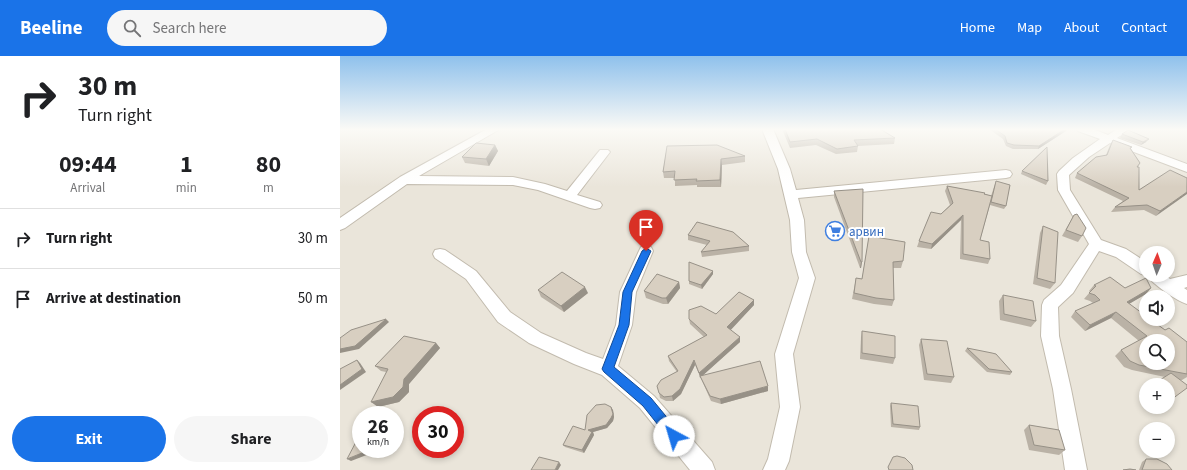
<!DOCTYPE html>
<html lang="en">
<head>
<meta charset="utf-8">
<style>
	:root { --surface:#fff; --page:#f6f6f6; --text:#202124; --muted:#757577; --line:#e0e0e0; --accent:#1a73e8 }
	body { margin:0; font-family:"Source Sans 3",sans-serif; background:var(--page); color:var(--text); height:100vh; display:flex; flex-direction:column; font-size:15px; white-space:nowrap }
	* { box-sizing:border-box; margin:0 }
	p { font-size:13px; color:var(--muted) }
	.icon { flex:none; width:22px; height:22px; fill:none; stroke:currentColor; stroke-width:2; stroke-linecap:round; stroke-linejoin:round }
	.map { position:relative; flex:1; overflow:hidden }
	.side { display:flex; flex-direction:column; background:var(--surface); width:340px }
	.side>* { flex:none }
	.guide { background:#fff; color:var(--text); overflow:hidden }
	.needle { width:26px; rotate:2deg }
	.tools { position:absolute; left:799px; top:190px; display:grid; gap:8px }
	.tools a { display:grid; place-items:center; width:36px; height:36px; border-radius:50%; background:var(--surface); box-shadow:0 2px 6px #0003; font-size:20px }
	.speed { position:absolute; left:12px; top:350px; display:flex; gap:8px; font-size:20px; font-weight:700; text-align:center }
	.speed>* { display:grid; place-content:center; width:52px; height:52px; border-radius:50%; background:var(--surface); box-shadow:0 2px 6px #0003; line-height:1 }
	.speed small { font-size:10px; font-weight:400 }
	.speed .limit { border:6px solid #d22; background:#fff; color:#111 }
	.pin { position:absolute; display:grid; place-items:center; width:34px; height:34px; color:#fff; margin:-41px -17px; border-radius:50% 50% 50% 0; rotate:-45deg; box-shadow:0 0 4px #0007 }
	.pin .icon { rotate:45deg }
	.me { position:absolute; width:44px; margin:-22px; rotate:321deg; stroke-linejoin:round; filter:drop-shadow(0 0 3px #0008) }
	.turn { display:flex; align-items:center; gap:14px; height:84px; padding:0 12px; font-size:18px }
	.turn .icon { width:52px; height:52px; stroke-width:2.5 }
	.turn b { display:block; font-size:28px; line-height:34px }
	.eta { display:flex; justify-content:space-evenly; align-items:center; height:68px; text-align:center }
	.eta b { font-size:24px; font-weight:700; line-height:28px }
	.cta { display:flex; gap:8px; margin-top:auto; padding:8px 12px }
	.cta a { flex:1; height:46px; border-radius:24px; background:var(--accent); color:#fff; font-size:16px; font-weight:700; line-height:46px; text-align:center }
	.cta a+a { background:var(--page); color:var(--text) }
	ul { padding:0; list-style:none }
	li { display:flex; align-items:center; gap:12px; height:60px; padding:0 12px; border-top:1px solid var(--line) }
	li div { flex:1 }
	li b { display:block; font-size:15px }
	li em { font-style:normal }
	header { display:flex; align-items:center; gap:24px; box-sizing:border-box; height:56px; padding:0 20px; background:var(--accent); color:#fff }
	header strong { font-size:19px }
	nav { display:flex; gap:22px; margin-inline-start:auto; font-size:14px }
	.search { width:280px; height:36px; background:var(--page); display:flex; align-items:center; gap:10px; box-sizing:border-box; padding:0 14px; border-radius:22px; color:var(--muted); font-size:15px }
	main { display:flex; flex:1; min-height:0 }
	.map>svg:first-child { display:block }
	.residential { fill:#eae5da; fill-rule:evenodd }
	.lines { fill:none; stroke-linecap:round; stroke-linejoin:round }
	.street-casing { stroke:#c2bbae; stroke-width:2 }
	.street { fill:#fff; fill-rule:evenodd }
	.wall { fill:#bab2a6 }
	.shaded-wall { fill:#979187 }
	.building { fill:#d8cfc1; stroke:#979187; fill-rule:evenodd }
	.route { fill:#1a73e8; stroke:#114b97 }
	.labels { text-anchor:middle; stroke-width:4; stroke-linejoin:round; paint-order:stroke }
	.shop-label { font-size:13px; fill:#366cbe; stroke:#fff; text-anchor:start }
</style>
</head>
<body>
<header>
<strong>Beeline</strong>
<div class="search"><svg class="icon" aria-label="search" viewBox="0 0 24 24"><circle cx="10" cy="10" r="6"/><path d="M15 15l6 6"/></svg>Search here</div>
<nav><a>Home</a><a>Map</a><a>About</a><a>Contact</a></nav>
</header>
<main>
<section class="side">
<div class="guide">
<div class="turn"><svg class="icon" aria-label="right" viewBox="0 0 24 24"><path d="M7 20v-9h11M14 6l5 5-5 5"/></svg><div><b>30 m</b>Turn right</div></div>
</div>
<div class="eta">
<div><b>09:44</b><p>Arrival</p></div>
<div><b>1</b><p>min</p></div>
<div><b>80</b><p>m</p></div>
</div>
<ul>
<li><svg class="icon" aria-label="right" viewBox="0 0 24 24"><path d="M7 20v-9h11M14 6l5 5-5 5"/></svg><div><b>Turn right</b></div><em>30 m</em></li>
<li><svg class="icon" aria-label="arrive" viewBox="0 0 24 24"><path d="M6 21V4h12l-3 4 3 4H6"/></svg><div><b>Arrive at destination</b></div><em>50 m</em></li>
</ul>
<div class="cta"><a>Exit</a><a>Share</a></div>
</section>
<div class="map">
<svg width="847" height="414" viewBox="0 0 847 414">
	<rect width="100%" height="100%" fill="#f6f3ec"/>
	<path class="residential" d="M0,73H847V414H0ZM806,197H828V219H806ZM806,241H828V263H806ZM806,285H828V307H806ZM806,329H828V351H806ZM21,359H55V393H21ZM81,359H115V393H81ZM806,373H828V395H806Z"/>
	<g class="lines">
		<defs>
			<g id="street">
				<path d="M147,73H160L79,120L173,121L205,128L227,135L260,94H268L270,96L237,139L260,146L262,149L260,152L255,153L250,152L198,134L173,129L67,128L5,172L0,174V162L60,121Z"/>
				<path d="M422,73H433L450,113L456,134L666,114L670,115L672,118L670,121L666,122L458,142L464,164L466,196L475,222L453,298L460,351L449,405L445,414H423L428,403L440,351L435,298L459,222L452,196L450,164L438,113Z"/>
				<path d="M737,73H753L768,79L777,73H790L777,82L847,108V116L770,87L749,101L729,119L730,134L761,184L786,193L806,206V219H825L830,223L847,219V231L844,232L847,234V248C837,245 812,228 807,219L801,218L776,201L759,195L733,237L718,251L719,280L731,333L747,414H725L713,333L701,280L702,249L704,244L721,229L749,188L718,134L717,118L719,115L733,102L760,83L738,75Z"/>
				<path d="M306,190L311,191L313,195L296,236L292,269L278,310L314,340L372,406L375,414H350L300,352L262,319L234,308L189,287L158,266L126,223L95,202L93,198L95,194L100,193L105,194L136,215L170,256L201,277L246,297L263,303L276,269L280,236L299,195L301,191Z"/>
			</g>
		</defs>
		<use href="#street" class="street-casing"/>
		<use href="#street" class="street"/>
	</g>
	<g class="wall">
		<path d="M442,73H540L555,82L554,88L518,90L517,96L496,98L476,89L450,92Z"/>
		<path d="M649,73H727L726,75L698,93H673L666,90L663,83Z"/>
		<path d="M782,78L806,86L801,89L780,82Z"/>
		<path d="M773,84L791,93L800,107L797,111L799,134L847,122L816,160L804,154L771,156L775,151L783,145L735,122L737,117L766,99L770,89Z"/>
		<path d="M155,89L158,95L149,110L125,107L122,101Z"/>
		<path d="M327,90L405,100V106L382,109L381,131H357V129L335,130V122H324L323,116Z"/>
		<path d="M682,115L708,125L706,129L681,118Z"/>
		<path d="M656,125L666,150L664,153L650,149L640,184L650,203L648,208L620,203L621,164L591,193L577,191L579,185L601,158L610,149L605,135L607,130L645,138L651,140Z"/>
		<path d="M494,135L522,206L521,212H520L494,141Z"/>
		<path d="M734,159L742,180L738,186L722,180Z"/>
		<path d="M703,170L715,227L710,233L693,228L700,177Z"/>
		<path d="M348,179L409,190V195L362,201L361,196L367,189L348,184Z"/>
		<path d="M529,180L563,205L561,212H553L554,244L552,250L534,248L512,243L516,222L522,223Z"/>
		<path d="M373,215V218L362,233L349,228V225Z"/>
		<path d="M339,226L340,232L328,248H323L306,242L304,235Z"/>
		<path d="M754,229L785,232L806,238L789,248L825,274L847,286V321L842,324H840L828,329H813L825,321L792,314L784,311L775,300L781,294L799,285L771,262L745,275L731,261L735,255L753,247L750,245L744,243L750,236L749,235Z"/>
		<path d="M198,234L248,237L224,256L201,241Z"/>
		<path d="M663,239L696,265L691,271L660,264L659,245Z"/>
		<path d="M414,244V249L390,274L400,281V286L363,319L428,335L381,348L371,345L355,309L341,338L333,345H326L320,342L319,337L337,316L329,305L328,300L364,281L350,268L349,263L376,258Z"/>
		<path d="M522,275L555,302L553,308L520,303L521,281Z"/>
		<path d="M581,283L614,321L611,327L584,324L579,289Z"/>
		<path d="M96,287L100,292L69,328V336L59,346L38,351L46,316L41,315L35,310Z"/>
		<path d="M627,292L672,316L670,319L647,316L625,295Z"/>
		<path d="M551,347L580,371L579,374L551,371L550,350Z"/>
		<path d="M815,351H821L818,353Z"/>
		<path d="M273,354L274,361L273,365L267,372L253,376L254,379L244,397L225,391L223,389Z"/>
		<path d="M689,369L725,394L719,399L689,394L684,374Z"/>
		<path d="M806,403L832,414H799L802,406Z"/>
	</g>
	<g class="shaded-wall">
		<path d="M725,73H727L726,75L698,93L699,90Z"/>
		<path d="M809,83L806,86L801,89L803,86Z"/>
		<path d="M155,89L158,95L149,110L146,103Z"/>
		<path d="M381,103L382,109L381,131L380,124Z"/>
		<path d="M847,136V138L816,160L820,155Z"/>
		<path d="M623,159L621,164L591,193L592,188Z"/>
		<path d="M521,206H522L521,212H520Z"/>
		<path d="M373,215V218L362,233L361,229Z"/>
		<path d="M339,226L340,232L328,248L326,242Z"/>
		<path d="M245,231L248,237L224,256L221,250Z"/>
		<path d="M811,232L806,238L782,252L787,246Z"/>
		<path d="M414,244V249L388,277L387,271Z"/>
		<path d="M776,256L771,262L745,275L750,269Z"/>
		<path d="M46,263L49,266L19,293L0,297V293Z"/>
		<path d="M400,281V286L360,322L359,317Z"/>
		<path d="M96,287L100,292L69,328V336L59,346L38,351L31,346Z"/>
		<path d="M17,304L20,307L26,316L0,334V329Z"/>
		<path d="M354,304L355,309L341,338L333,345L332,340Z"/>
		<path d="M428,330V335L381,348L380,343Z"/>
		<path d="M271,351L273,354L274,361L273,365L267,372L253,376L254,379L244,397L242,394L248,374Z"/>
		<path d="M32,393H39L37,395L11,405L7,403Z"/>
		<path d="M219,406L221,409L218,414H215Z"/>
	</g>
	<g class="building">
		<path d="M445,73H540L555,82L514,84L518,90L497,93L477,83L450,86Z"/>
		<path d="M655,73H725L699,90L674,89L667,87L665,80Z"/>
		<path d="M788,74L809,83L803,86L782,78Z"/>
		<path d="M773,84L792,91L790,92L800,107L797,111H799V134L830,114L847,122V136L820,155L807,149L775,151L789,142L737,117L756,101L767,99Z"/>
		<path d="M136,87L155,89L146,103L122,101Z"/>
		<path d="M377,89L405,100L381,103L380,124L356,125L357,123L334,124L335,115L323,116L327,90Z"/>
		<path d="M707,91L708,125L682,115Z"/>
		<path d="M656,125L670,129L666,150L651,146Z"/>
		<path d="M607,130L645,137L644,138L652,140L640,184L649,186L650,203L623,198V159L592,188L579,185L591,156L601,158L613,147Z"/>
		<path d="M523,133L522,206H521L494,135Z"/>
		<path d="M737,158L746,172L742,180L726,174L734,159Z"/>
		<path d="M357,166L393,176L409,190L361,196L370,185L348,179Z"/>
		<path d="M703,170L718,176L715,227L697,222Z"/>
		<path d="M529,180L565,186L563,205L553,206L554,244L536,242L514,237L516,222L522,223Z"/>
		<path d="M349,206L373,215L361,229L349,225Z"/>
		<path d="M222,216L245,231L221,250L198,234Z"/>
		<path d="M317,218L339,226L326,242H322L304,235Z"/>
		<path d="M770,221L785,232L806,222L811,232L787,246L806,260V263H810L825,274L829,272L847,286V318L799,309L790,305L781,294L807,280L776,256L750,269L735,255L760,244L755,239L749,237L756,230L754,229ZM806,285H828V307H806Z"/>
		<path d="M399,236L414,244L387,271L400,281L359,317L354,304L340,333L332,340L324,341L319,337L317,330L321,324L338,315L328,300L367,279L349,263V254L361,250L376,258Z"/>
		<path d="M663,239L693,245L696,265L664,258Z"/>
		<path d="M46,263L15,290L0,293V282L11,274Z"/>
		<path d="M522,275L555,280V302L522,297Z"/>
		<path d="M64,280L96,287L64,323L63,331L53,341L31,346L48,313L35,310Z"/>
		<path d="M581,283L607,285L614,321L587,318Z"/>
		<path d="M627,292L652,297L656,298L672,316L649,313Z"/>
		<path d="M17,304L22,313L0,329V313Z"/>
		<path d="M420,305L428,330L380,343L370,340L360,320Z"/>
		<path d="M831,317L847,329V332L828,346V329H817L815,327Z"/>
		<path d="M551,347L578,350L580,371L553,368Z"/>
		<path d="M265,348L271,351L273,358L271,362L266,369L248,374L252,376L242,394L223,389L233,370L245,374L247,359L256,349Z"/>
		<path d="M689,369L719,374L725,394L694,389Z"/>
		<path d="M21,381V393H32L7,403L17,384Z"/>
		<path d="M557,400L565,402L572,409L573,414H549L548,411L553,401Z"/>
		<path d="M199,401L219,406L215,414H191Z"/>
		<path d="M806,403H817L827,408L832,414H802Z"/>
		<path d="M790,413L796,414H783Z"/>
	</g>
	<linearGradient id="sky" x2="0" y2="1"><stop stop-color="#8fc1ec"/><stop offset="0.56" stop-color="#fbfaf6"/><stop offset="1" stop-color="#fbfaf6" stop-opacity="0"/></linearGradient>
	<rect width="847" height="131" fill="url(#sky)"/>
	<path class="route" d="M306,192L311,195L292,236L289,269L274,311L311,342L339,376L341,380L339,384L334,386L330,384L303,350L264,316L262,313L279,269L283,236L302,195Z"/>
	<defs>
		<symbol id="supermarket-ring" viewBox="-11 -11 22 22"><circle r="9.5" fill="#fff" stroke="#3f7fe0" stroke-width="1.5"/><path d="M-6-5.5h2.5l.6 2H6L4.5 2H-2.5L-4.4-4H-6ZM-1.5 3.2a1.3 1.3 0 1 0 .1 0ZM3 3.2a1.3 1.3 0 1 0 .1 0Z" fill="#3f7fe0"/></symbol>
	</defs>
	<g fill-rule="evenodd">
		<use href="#supermarket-ring" x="484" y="164" width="22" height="22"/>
	</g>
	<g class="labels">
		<g class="shop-label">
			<text x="509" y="180">арвин</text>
		</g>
	</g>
</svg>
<div class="tools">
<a><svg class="needle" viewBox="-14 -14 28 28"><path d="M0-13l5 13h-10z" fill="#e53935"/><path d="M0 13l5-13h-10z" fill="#757577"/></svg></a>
<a><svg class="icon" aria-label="sound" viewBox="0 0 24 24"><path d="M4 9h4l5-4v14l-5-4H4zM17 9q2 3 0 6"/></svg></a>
<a><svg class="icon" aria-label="search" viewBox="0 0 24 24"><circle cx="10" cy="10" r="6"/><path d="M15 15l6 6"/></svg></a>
<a>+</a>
<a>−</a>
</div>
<div class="speed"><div>26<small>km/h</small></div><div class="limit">30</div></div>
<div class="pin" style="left:306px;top:195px;background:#d93025"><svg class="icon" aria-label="arrive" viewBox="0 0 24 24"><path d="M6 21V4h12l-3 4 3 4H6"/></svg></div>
<svg class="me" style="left:334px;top:380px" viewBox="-20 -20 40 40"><circle r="19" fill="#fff"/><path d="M0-13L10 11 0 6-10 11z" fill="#1a73e8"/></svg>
</div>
</main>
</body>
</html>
